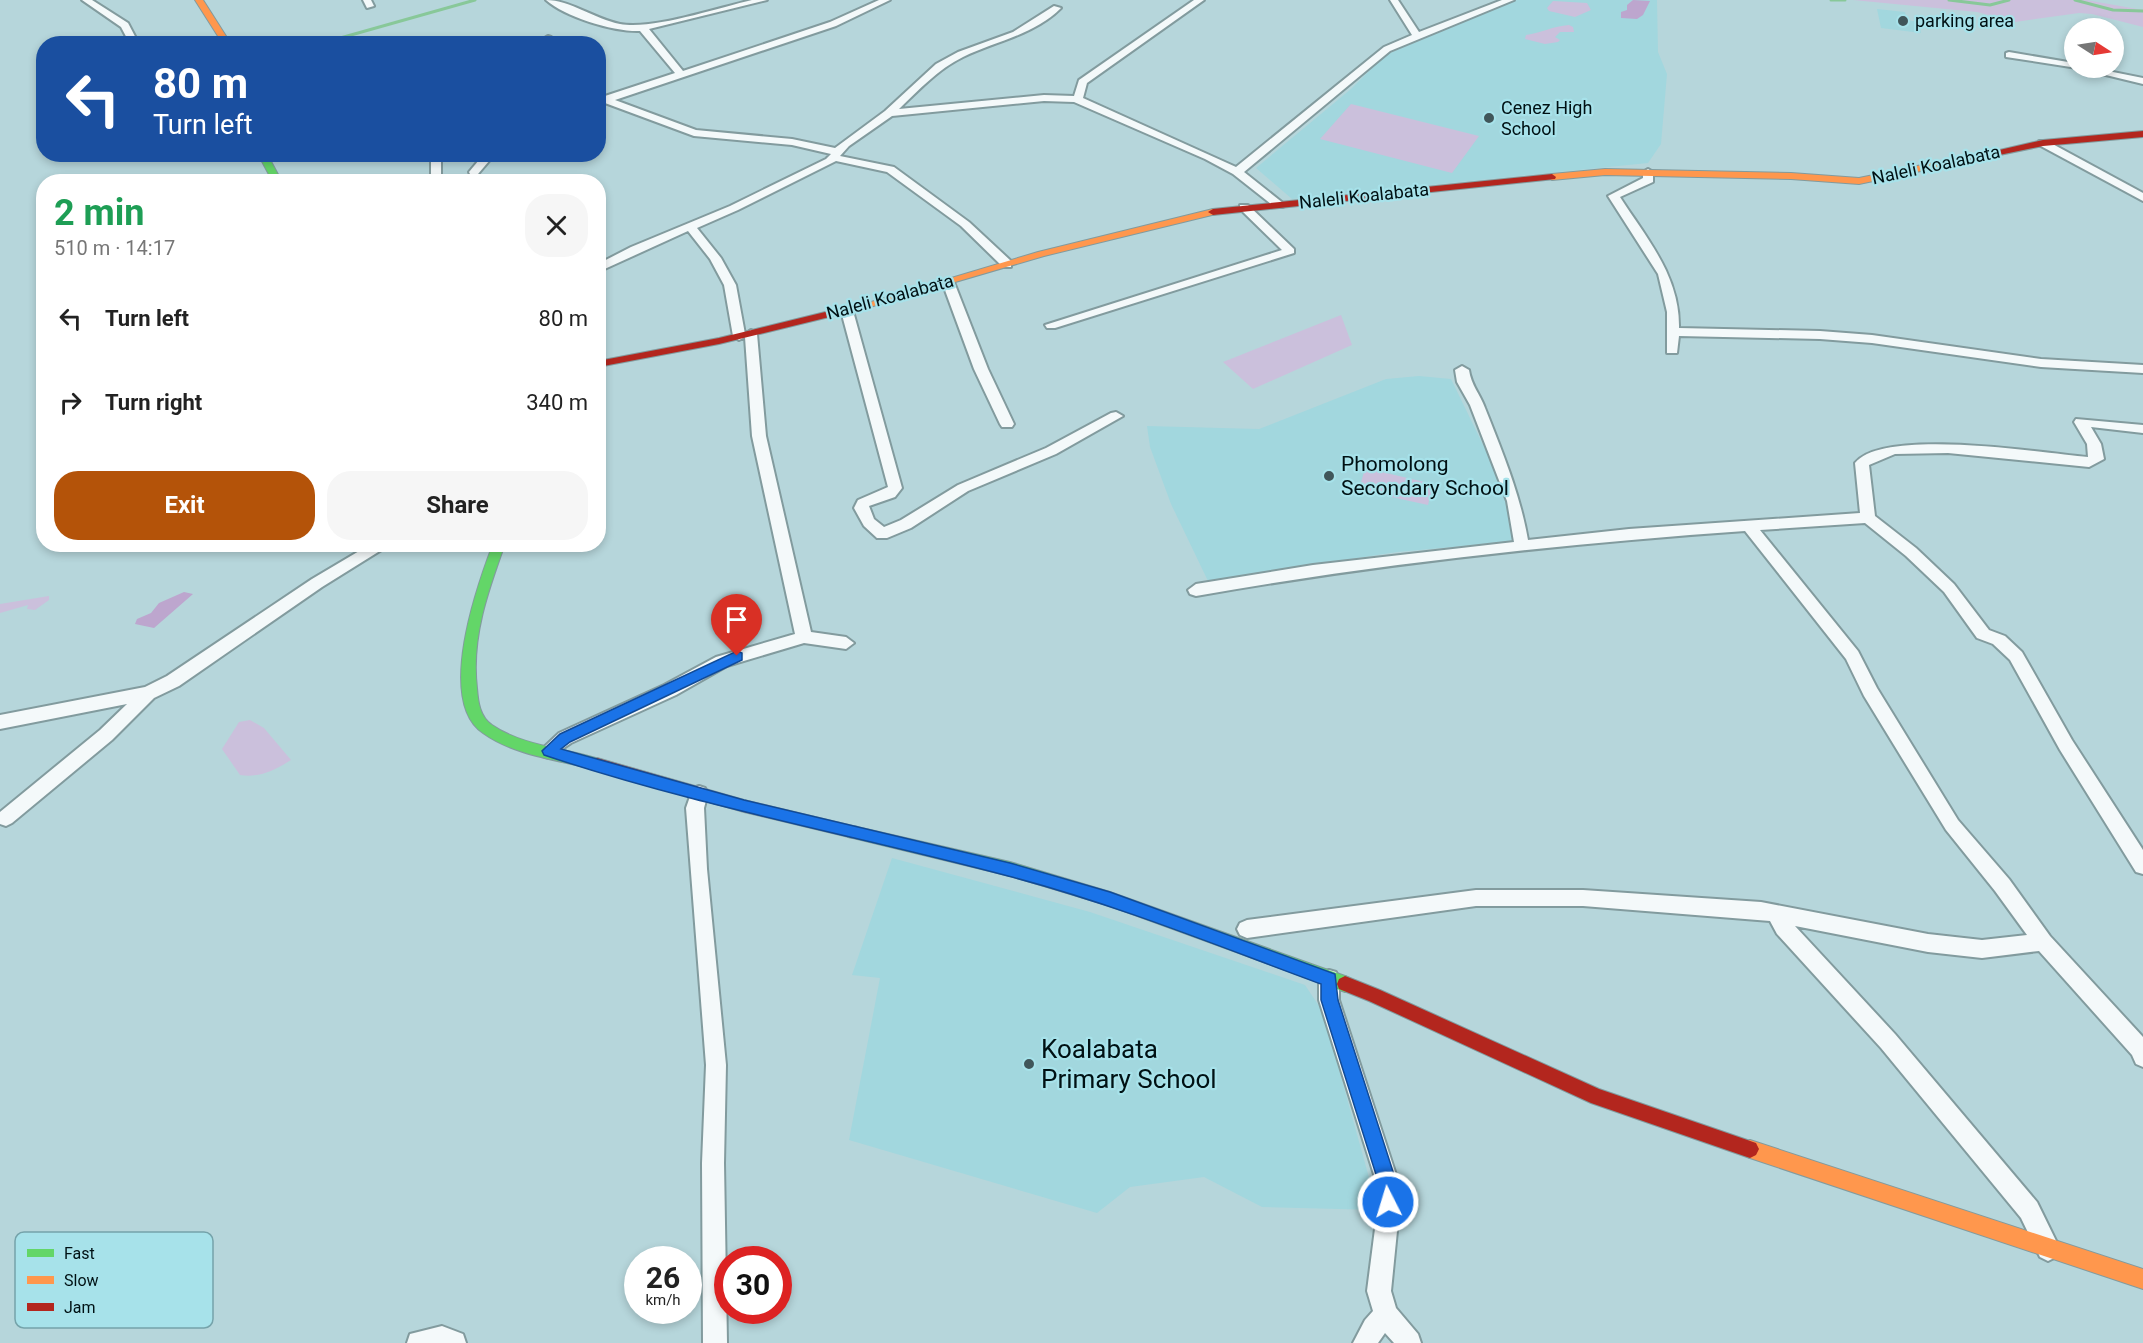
<!DOCTYPE html>
<html lang="en">
<head>
<meta charset="utf-8">
<style>
	:root { --surface:#fff; --page:#f6f6f6; --text:#222; --muted:#767676; --accent:#b45309 }
	body { margin:0; font-family:Roboto,sans-serif; background:var(--page); color:var(--text); height:100vh; display:flex; flex-direction:column; font-size:22px; white-space:nowrap }
	* { box-sizing:border-box; margin:0 }
	p { font-size:20px; color:var(--muted) }
	.icon { flex:none; width:33px; height:33px; fill:none; stroke:currentColor; stroke-width:2; stroke-linecap:round; stroke-linejoin:round }
	.map { position:relative; flex:1; overflow:hidden }
	.drawer { position:absolute; left:36px; top:174px; width:570px; height:378px; display:flex; flex-direction:column; background:var(--surface); border-radius:24px; box-shadow:0 3px 9px #0003 }
	.drawer>* { flex:none }
	.banner { position:absolute; left:36px; top:36px; width:570px; height:126px; border-radius:24px; box-shadow:0 3px 9px #0003; background:#1a4fa0; color:#fff; overflow:hidden }
	.needle { width:39px; rotate:102deg }
	.buttons { position:absolute; left:2064px; top:18px; display:grid; gap:12px }
	.buttons a { display:grid; place-items:center; width:60px; height:60px; border-radius:50%; background:var(--surface); box-shadow:0 3px 9px #0003; font-size:30px }
	.speed { position:absolute; left:624px; top:1246px; display:flex; gap:12px; font-size:30px; font-weight:700; text-align:center }
	.speed>* { display:grid; place-content:center; width:78px; height:78px; border-radius:50%; background:var(--surface); box-shadow:0 3px 9px #0003; line-height:1 }
	.speed small { font-size:15px; font-weight:400 }
	.speed .limit { border:9px solid #d22; background:#fff; color:#111 }
	.pin { position:absolute; display:grid; place-items:center; width:51px; height:51px; color:#fff; margin:-62px -26px; border-radius:50% 50% 50% 0; rotate:-45deg; box-shadow:0 0 6px #0007 }
	.pin .icon { rotate:45deg }
	.me { position:absolute; width:66px; margin:-33px; rotate:355deg; stroke-linejoin:round; filter:drop-shadow(0 0 4px #0008) }
	.turn { display:flex; align-items:center; gap:21px; height:126px; padding:0 18px; font-size:27px }
	.turn .icon { width:78px; height:78px; stroke-width:2.5 }
	.turn b { display:block; font-size:42px; line-height:51px }
	.round { display:grid; place-items:center; flex:none; width:63px; height:63px; border-radius:24px; background:var(--page) }
	.overview { display:flex; align-items:center; justify-content:space-between; height:102px; padding:0 18px }
	h1 { font-size:36px; font-weight:700; line-height:45px; color:#1e9e55 }
	.button { display:flex; gap:12px; margin-top:auto; padding:12px 18px }
	.button a { flex:1; height:69px; border-radius:24px; background:var(--accent); color:#fff; font-size:24px; font-weight:700; line-height:69px; text-align:center }
	.button a+a { background:var(--page); color:var(--text) }
	ul { padding:0; list-style:none }
	li { display:flex; align-items:center; gap:18px; height:84px; padding:0 18px }
	li div { flex:1 }
	li b { display:block; font-size:22px }
	li em { font-style:normal }
	.map>svg:first-child { display:block }
	.built { fill:#a2d7de }
	.green { fill:#cbc0dc }
	.forest { fill:#bda6ce }
	.lines { fill:none; stroke-linecap:round; stroke-linejoin:round }
	.stream { stroke:#88c899; stroke-width:3 }
	.street-casing { stroke:#829b9e; stroke-width:4 }
	.fast-casing { stroke:#829b9e; stroke-width:2 }
	.slow-casing { stroke:#829b9e; stroke-width:2 }
	.jam-casing { stroke:#829b9e; stroke-width:2 }
	.street { fill:#f4f9fa; fill-rule:evenodd }
	.fast { fill:#63d668; fill-rule:evenodd }
	.slow { fill:#ff974d; fill-rule:evenodd }
	.jam { fill:#b3261e; fill-rule:evenodd }
	.route { fill:#1a73e8; stroke:#114b97; stroke-width:1.5 }
	.poi-dot { fill:#40565a; stroke:#a7e2ea; stroke-width:2 }
	.labels { text-anchor:middle; stroke-width:4.5; stroke-linejoin:round; paint-order:stroke }
	.far-poi-label { font-size:18px; fill:#001114; stroke:#a7e2ea; text-anchor:start }
	.far-street-label { font-size:18px; fill:#001114; stroke:#a7e2ea }
	.poi-label { font-size:21px; fill:#001114; stroke:#a7e2ea; text-anchor:start }
	.near-poi-label { font-size:26px; fill:#001114; stroke:#a7e2ea; text-anchor:start }
	.key { fill:#a7e2ea; stroke:#75a3aa; stroke-width:1.5 }
	.key-label { font-size:16px; fill:#001114 }
</style>
</head>
<body>
<div class="map">
<svg width="2143" height="1343" viewBox="0 0 2143 1343">
	<rect width="100%" height="100%" fill="#b6d6db"/>
	<g class="built">
		<path d="M1517,0H1657L1658,52L1667,74L1661,144L1648,163L1292,199L1256,168L1351,89L1385,55Z"/>
		<path d="M1877,9L1905,12L1907,20L1919,22L1921,33L1881,28Z"/>
		<path d="M1419,376L1451,379L1487,453L1505,499L1513,538L1509,542L1397,552L1208,581L1171,504L1150,447L1147,426L1259,429L1386,379Z"/>
		<path d="M892,858L1090,912L1305,985L1323,1012L1378,1210L1262,1207L1204,1177L1130,1187L1097,1213L849,1140L880,978L852,975Z"/>
	</g>
	<g class="green">
		<path d="M1819,0H2086L2143,10V27L2092,14L2079,13L2015,22L1977,12L1853,0Z"/>
		<path d="M1553,1L1587,3L1591,10L1575,17L1549,11L1547,8Z"/>
		<path d="M1569,25L1573,27L1574,32H1560L1555,37L1560,40L1558,42L1545,44L1525,39L1526,35C1541,33 1553,26 1569,25Z"/>
		<path d="M1351,104L1479,136L1452,173L1320,139Z"/>
		<path d="M1341,315L1352,345L1253,389L1223,362Z"/>
		<path d="M1365,468L1433,484L1428,505L1359,490Z"/>
		<path d="M49,596V600L35,610L27,609L28,605L0,613V604Z"/>
		<path d="M250,720L264,728L291,760C275,770 260,778 240,775L222,749L239,722Z"/>
	</g>
	<g class="forest">
		<path d="M1633,0L1650,1L1643,15L1637,19L1621,18V12L1627,10V5Z"/>
		<path d="M184,592L193,594L154,628L135,624L137,619L151,613L159,603Z"/>
	</g>
	<g class="lines">
		<g class="stream">
			<path d="M1831,0H1845"/>
			<path d="M1949,0L1990,5L2009,0"/>
			<path d="M2075,0L2113,10L2143,11"/>
			<path d="M319,44L475,0"/>
		</g>
		<defs>
			<g id="street">
				<path d="M82,0H92L128,23L139,44H130L121,27Z"/>
				<path d="M363,0H371L374,6L367,8Z"/>
				<path d="M546,0C570,0 595,19 620,24C653,30 717,8 752,0H767L649,29L683,71L830,22L879,0H890L836,26L615,100L696,130L792,139L835,148L885,111L936,64L958,52L1013,32L1054,6L1061,8C1034,35 996,41 963,57C938,69 919,90 899,109L1044,95L1074,96L1079,80L1194,0H1204L1087,83L1083,98L1236,167L1384,47L1412,35L1390,0H1398L1419,32L1502,0H1514L1390,51L1244,172L1283,203V207H1275L1233,174L1205,159L1074,102L1044,101L892,116L849,146L840,156L894,167L969,222L1011,261V267H1003L961,226L887,172L836,161L738,210L697,228L721,258L736,285L745,334L751,330L757,334L766,436L811,632L846,637L854,643L846,649L804,643L727,666L676,695L571,743L549,758L543,756L540,751L559,733L664,685L716,657L795,634L752,436L745,337L739,340L733,336L724,285L710,259L688,231L598,272V264L631,247L730,206L826,159L831,154L792,145L694,136L605,103L598,105V96H605L675,73L640,31C614,32 565,17 546,0Z"/>
				<path d="M548,36L551,37L555,44H546L543,39Z"/>
				<path d="M2009,52L2074,63V68H2093L2143,78V84L2077,68L2006,57V53Z"/>
				<path d="M2039,141H2047L2143,193V201L2039,145Z"/>
				<rect x="431" y="154" width="10" height="28"/>
				<path d="M484,154H495L478,174H470L469,172Z"/>
				<path d="M1648,169L1653,172V182L1620,197C1647,239 1680,276 1679,328L1820,331L1872,335L2041,359L2143,365V373L2041,367L1872,343L1820,339L1679,336L1677,353H1667V312L1658,274L1608,196L1643,178V172Z"/>
				<path d="M1240,205H1248L1294,249V253L1055,328H1047L1045,325L1282,250L1240,209Z"/>
				<path d="M948,278L954,282L988,369L1014,424L1012,427H1002L1000,424L974,369L942,282Z"/>
				<path d="M847,307L853,311L902,488L895,497L869,506L874,519L884,527L901,520L958,485L1046,448L1111,413L1116,412L1123,416L1056,454L968,491L911,528L887,538H877L864,526L854,508L858,500L888,487L841,311Z"/>
				<path d="M1462,366L1469,370C1471,385 1480,394 1485,408C1502,451 1520,494 1528,540L1629,529L1860,513L1855,463C1883,427 2043,453 2088,457L2087,444L2074,422L2076,419L2143,425V433L2091,427L2101,444L2104,459L2089,467L1948,453L1895,454L1869,465L1875,516L1916,548L1954,584L1989,630L2005,636L2022,652L2072,740L2143,850V874L2136,872L2060,750L2010,660L1993,644L1977,638L1944,592L1906,556L1865,523L1760,530L1858,651L1877,688L1958,820L2009,879L2050,936L2143,1037V1067L2136,1064L2132,1055L2039,951L1982,958L1928,952L1795,926L1895,1034L2037,1202L2060,1249L2056,1257L2048,1261L2040,1257L2021,1218L1881,1048L1777,934L1770,921L1583,906H1476L1247,938L1240,935L1237,929L1240,923L1247,920L1476,890H1583L1761,902L1928,934L1982,940L2027,935L1995,891L1946,830L1864,696L1846,659L1745,531C1561,544 1377,564 1196,596L1190,594L1188,590L1196,584L1313,565L1514,542L1507,501L1470,405L1457,382L1455,370Z"/>
				<path d="M371,544H391L322,587L179,686L154,698L112,740L12,823L6,826L0,824V812L100,730L127,704L0,729V715L145,687L167,676L312,579Z"/>
				<path d="M699,786L705,788L708,793L704,808L707,869L726,1065L724,1163L727,1343H703L702,1163L706,1065L686,808L693,788Z"/>
				<path d="M1329,970L1336,972L1339,979V1000L1399,1184L1398,1221L1391,1291L1396,1308L1418,1334L1421,1343H1394L1385,1333L1378,1343H1353L1365,1320L1373,1311L1367,1291L1376,1221L1377,1184L1319,1000V979L1322,972Z"/>
				<path d="M442,1326L463,1334L466,1343H407L410,1334Z"/>
			</g>
			<g id="fast">
				<path d="M258,154H267L282,182H273Z"/>
				<path d="M493,544H505C488,591 471,638 477,688C478,702 480,717 492,725C524,747 567,748 602,760L604,764L602,768L597,770C560,760 515,756 483,733C436,701 477,586 493,544Z"/>
				<path d="M853,826L1010,862L1110,892L1345,976L1351,979L1353,984L1351,989L1345,992L1110,906L1010,876L853,838L848,837L846,832L848,827Z"/>
			</g>
			<g id="slow">
				<path d="M195,0H203L231,44H223Z"/>
				<path d="M1956,158L1959,159V163L1859,184L1791,179L1605,175L1552,180L1548,177L1552,174L1605,169L1791,173L1859,178Z"/>
				<path d="M1213,209L1218,212L1216,214L1044,256L870,307L866,308L861,305L1038,252Z"/>
				<path d="M1750,1140L2143,1269V1289L1750,1158L1744,1155L1741,1149L1744,1143Z"/>
			</g>
			<g id="jam">
				<path d="M2143,131V137L2043,146L1956,164L1952,161L2043,140Z"/>
				<path d="M1552,174L1556,177L1555,179L1213,215L1208,212L1213,209Z"/>
				<path d="M866,302L871,305L870,307L719,344L598,367V361L719,338Z"/>
				<path d="M597,758L744,800L853,826L858,827L860,832L858,837L853,838L744,812L592,768L590,764L592,760Z"/>
				<path d="M1345,976L1380,990L1599,1089L1756,1143L1759,1149L1756,1155L1750,1158L1591,1103L1369,1001L1339,989L1337,984L1339,979Z"/>
			</g>
		</defs>
		<use href="#street" class="street-casing"/>
		<use href="#fast" class="fast-casing"/>
		<use href="#slow" class="slow-casing"/>
		<use href="#jam" class="jam-casing"/>
		<use href="#street" class="street"/>
		<use href="#fast" class="fast"/>
		<use href="#slow" class="slow"/>
		<use href="#jam" class="jam"/>
	</g>
	<path class="route" d="M737,651L742,653V660L570,742L561,749L744,800L1010,863L1110,892L1335,974L1338,1000L1397,1184L1394,1209L1388,1212L1381,1209L1378,1202L1379,1184L1321,1000V984C1218,946 1115,904 1008,876C854,835 696,806 544,755L542,751L560,734Z"/>
	<g class="poi-dot">
		<circle cx="1903" cy="21" r="6"/>
		<circle cx="1489" cy="118" r="6"/>
		<circle cx="1329" cy="476" r="6"/>
		<circle cx="1029" cy="1064" r="6"/>
	</g>
	<g class="labels">
		<g class="far-poi-label">
			<text x="1915" y="27">parking area</text>
			<text x="1501" y="114">Cenez High<tspan x="1501" dy="21">School</tspan></text>
		</g>
		<g class="far-street-label">
			<text transform="translate(1936 165) rotate(-12)" y="6">Naleli Koalabata</text>
			<text transform="translate(1364 196) rotate(-6)" y="6">Naleli Koalabata</text>
			<text transform="translate(890 297) rotate(-15)" y="6">Naleli Koalabata</text>
		</g>
		<g class="poi-label">
			<text x="1341" y="471">Phomolong<tspan x="1341" dy="24">Secondary School</tspan></text>
		</g>
		<g class="near-poi-label">
			<text x="1041" y="1058">Koalabata<tspan x="1041" dy="30">Primary School</tspan></text>
		</g>
	</g>
	<rect x="15" y="1232" width="198" height="96" rx="9" class="key"/>
	<rect x="27" y="1249" width="27" height="8" fill="#63d668"/>
	<rect x="27" y="1276" width="27" height="8" fill="#ff974d"/>
	<rect x="27" y="1303" width="27" height="8" fill="#b3261e"/>
	<g class="key-label">
		<text x="64" y="1259">Fast</text>
		<text x="64" y="1286">Slow</text>
		<text x="64" y="1313">Jam</text>
	</g>
</svg>
<div class="buttons">
<a><svg class="needle" viewBox="-14 -14 28 28"><path d="M0-13l5 13h-10z" fill="#e53935"/><path d="M0 13l5-13h-10z" fill="#767676"/></svg></a>
</div>
<div class="speed"><div>26<small>km/h</small></div><div class="limit">30</div></div>
<div class="pin" style="left:737px;top:656px;background:#d93025"><svg class="icon" aria-label="arrive" viewBox="0 0 24 24"><path d="M6 21V4h12l-3 4 3 4H6"/></svg></div>
<svg class="me" style="left:1388px;top:1202px" viewBox="-20 -20 40 40"><circle r="17" fill="#1a73e8" stroke="#fff" stroke-width="3"/><path d="M0-11L8 9 0 5-8 9z" fill="#fff"/></svg>
<div class="banner">
<div class="turn"><svg class="icon" aria-label="left" viewBox="0 0 24 24"><path d="M17 20v-9H6M10 6l-5 5 5 5"/></svg><div><b>80 m</b>Turn left</div></div>
</div>
<section class="drawer">
<div class="overview"><div><h1>2 min</h1><p>510 m · 14:17</p></div><a class="round"><svg class="icon" aria-label="close" viewBox="0 0 24 24"><path d="M6 6l12 12M18 6L6 18"/></svg></a></div>
<ul>
<li><svg class="icon" aria-label="left" viewBox="0 0 24 24"><path d="M17 20v-9H6M10 6l-5 5 5 5"/></svg><div><b>Turn left</b></div><em>80 m</em></li>
<li><svg class="icon" aria-label="right" viewBox="0 0 24 24"><path d="M7 20v-9h11M14 6l5 5-5 5"/></svg><div><b>Turn right</b></div><em>340 m</em></li>
</ul>
<div class="button"><a>Exit</a><a>Share</a></div>
</section>
</div>
</body>
</html>
